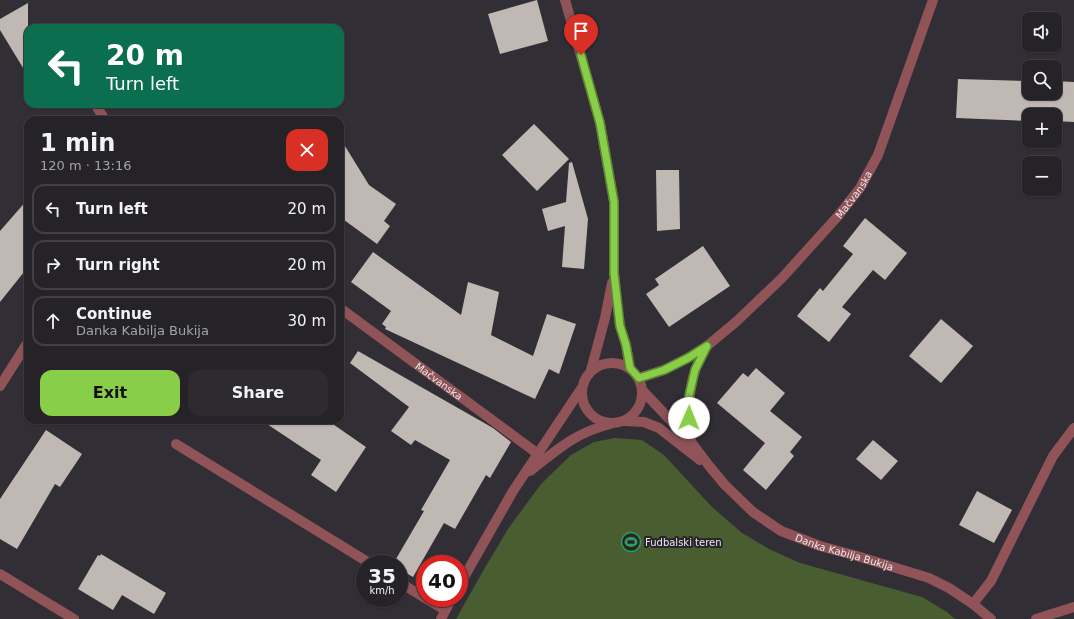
<!DOCTYPE html>
<html lang="en">
<head>
<meta charset="utf-8">
<style>
	:root { --surface:#252228; --page:#2d2a30; --text:#f1f3f6; --muted:#a3a4a8; --line:#423f45; --accent:#89ce48 }
	body { margin:0; font-family:"DejaVu Sans",sans-serif; background:var(--page); color:var(--text); height:100vh; display:flex; flex-direction:column; font-size:15px; white-space:nowrap }
	* { box-sizing:border-box; margin:0 }
	p { font-size:13px; color:var(--muted) }
	.icon { flex:none; width:22px; height:22px; fill:none; stroke:currentColor; stroke-width:2; stroke-linecap:round; stroke-linejoin:round }
	.map { position:relative; flex:1; overflow:hidden }
	.details { position:absolute; left:24px; top:116px; width:320px; height:308px; display:flex; flex-direction:column; background:var(--surface); border-radius:12px; box-shadow:0 1px 3px #0004,0 0 0 1px var(--line) }
	.details>* { flex:none }
	.banner { position:absolute; left:24px; top:24px; width:320px; height:84px; border-radius:12px; box-shadow:0 1px 3px #0004,0 0 0 1px var(--line); background:#0b6e4f; color:#fff; overflow:hidden }
	.fabs { position:absolute; left:1022px; top:12px; display:grid; gap:8px }
	.fabs a { display:grid; place-items:center; width:40px; height:40px; border-radius:8px; background:var(--surface); box-shadow:0 1px 3px #0004,0 0 0 1px var(--line); font-size:20px }
	.speed { position:absolute; left:356px; top:555px; display:flex; gap:8px; font-size:20px; font-weight:700; text-align:center }
	.speed>* { display:grid; place-content:center; width:52px; height:52px; border-radius:50%; background:var(--surface); box-shadow:0 1px 3px #0004,0 0 0 1px var(--line); line-height:1 }
	.speed small { font-size:10px; font-weight:400 }
	.speed .limit { border:6px solid #d22; background:#fff; color:#111 }
	.pin { position:absolute; display:grid; place-items:center; width:34px; height:34px; color:#fff; margin:-41px -17px; border-radius:50% 50% 50% 0; rotate:-45deg; box-shadow:0 0 4px #0007 }
	.pin .icon { rotate:45deg }
	.me { position:absolute; width:44px; margin:-22px; rotate:1deg; stroke-linejoin:round; filter:drop-shadow(0 0 3px #0008) }
	.turn { display:flex; align-items:center; gap:14px; height:84px; padding:0 16px; font-size:18px }
	.turn .icon { width:52px; height:52px; stroke-width:2.5 }
	.turn b { display:block; font-size:28px; line-height:34px }
	.round { display:grid; place-items:center; flex:none; width:42px; height:42px; border-radius:12px; background:var(--page) }
	.headline { display:flex; align-items:center; justify-content:space-between; height:68px; padding:0 16px }
	h1 { font-size:24px; font-weight:700; line-height:30px }
	.cta { display:flex; gap:8px; margin-top:auto; padding:8px 16px }
	.cta a { flex:1; height:46px; border-radius:12px; background:var(--accent); color:#111; font-size:16px; font-weight:700; line-height:46px; text-align:center }
	.cta a+a { background:var(--page); color:var(--text) }
	ul { padding:0; list-style:none }
	li { display:flex; align-items:center; gap:12px; height:50px; margin:0 8px 6px; padding:0 8px; border:2px solid var(--line); border-radius:12px }
	li div { flex:1 }
	li b { display:block; font-size:15px }
	li em { font-style:normal }
	.map>svg:first-child { display:block }
	.green { fill:#495e30 }
	.building { fill:#c0b8b2 }
	.lines { fill:none; stroke-linecap:round; stroke-linejoin:round }
	.minor { stroke:#8f5358; stroke-width:10 }
	.tertiary { stroke:#8f5358; stroke-width:10 }
	.route-casing { stroke:#59862f; stroke-width:10 }
	.route { stroke:#89ce48; stroke-width:7 }
	.labels { text-anchor:middle; stroke-width:4; stroke-linejoin:round; paint-order:stroke }
	.street-label { font-size:10px; fill:#eceaef; stroke:#27242b }
	.poi-label { font-size:10px; fill:#eceaef; stroke:#27242b; text-anchor:start }
</style>
</head>
<body>
<div class="map">
<svg width="1074" height="619" viewBox="0 0 1074 619">
	<rect width="100%" height="100%" fill="#312e35"/>
	<path class="green" d="M615,438L642,440L664,455L712,507L742,533L769,549L800,563L922,597L947,612L955,619H456L483,571L508,529L541,484L571,455L594,442Z"/>
	<g class="building">
		<path d="M537,0L548,41L500,54L488,14Z"/>
		<path d="M28,3V76L0,30V19Z"/>
		<path d="M958,79L1029,81V93H1055V81L1074,82V122L1055,121V115H1029V121L956,118Z"/>
		<path d="M534,124L569,159L537,191L502,155Z"/>
		<path d="M340,138L369,185L396,204L384,221L390,226L377,244L340,217Z"/>
		<path d="M572,162L588,219L584,269L562,267L565,226L548,231L542,209L566,202L569,163Z"/>
		<path d="M656,170H679L680,229L657,231Z"/>
		<path d="M28,199V267L0,302V231Z"/>
		<path d="M865,218L907,253L885,280L873,270L842,307L851,314L829,342L797,316L820,288L823,291L853,254L843,246Z"/>
		<path d="M703,246L730,286L669,327L646,294L659,285L655,279Z"/>
		<path d="M373,252L461,315L468,282L499,292L491,335L533,356L547,314L576,324L559,374L549,369L535,399L385,329L386,327L382,324L391,311L351,282Z"/>
		<path d="M941,319L973,346L941,383L909,356Z"/>
		<path d="M358,351L493,428L511,442L490,478L486,475L455,529L444,523L413,577L399,569V564H393L424,511L421,510L450,460L415,440L411,445L391,431L409,407L350,363Z"/>
		<path d="M756,368L785,393L770,411L802,437L790,452L794,456L766,490L743,470L765,443L717,403L743,373L748,377Z"/>
		<path d="M261,420H327L366,447L336,492L311,475L321,460Z"/>
		<path d="M46,430L82,454L60,487L55,484L17,549L0,539V499Z"/>
		<path d="M873,440L898,461L881,480L856,459Z"/>
		<path d="M977,491L1012,510L994,543L959,525Z"/>
		<path d="M101,554L166,593L154,614L122,595L113,610L78,589L98,555L100,556Z"/>
	</g>
	<g class="lines">
		<g class="minor">
			<path d="M95,104L105,120"/>
			<path id="s1" d="M340,308L503,428L538,454"/>
			<path id="s2" d="M639,378L664,370L688,358L707,346L737,321L782,278L838,216L860,188L878,155L933,0"/>
			<path d="M0,386L28,342"/>
			<path d="M176,444L371,564"/>
			<path d="M0,574L74,619"/>
			<path d="M399,582L425,598"/>
			<path d="M425,598L445,610"/>
			<path d="M973,604L991,581L1053,456L1074,428"/>
			<path d="M1036,619L1074,607"/>
		</g>
		<g class="tertiary">
			<path d="M565,0L600,123L614,202V273L617,302L620,326L626,345L630,368"/>
			<circle cx="612" cy="393" r="30"/>
			<path d="M591,370L605,318L612,283"/>
			<path id="s3" d="M642,390L691,442L710,467L725,485L753,512L781,531L820,546L857,556L929,578L949,588L973,604L991,619"/>
			<path d="M624,421L644,422L659,428L700,460"/>
			<path d="M691,442C689,418 687,395 695,371C697,363 703,354 707,346"/>
			<path d="M530,471C548,457 566,441 587,432C594,429 602,426 610,424"/>
			<path d="M459,586L513,491L581,389"/>
			<path d="M441,619L452,598"/>
		</g>
	</g>
	<g class="lines">
		<defs>
			<path id="route" d="M581,55L600,123L614,202V273L620,326L626,345L630,368L639,378L664,370L688,358L707,346L695,370L689,396V418"/>
		</defs>
		<use href="#route" class="route-casing"/>
		<use href="#route" class="route"/>
	</g>
	<defs>
		<symbol id="stadium-ring" viewBox="-11 -11 22 22"><circle r="9.5" fill="#27242b" stroke="#2e9e5b" stroke-width="1.5"/><path d="M0-5a6.5 5 0 1 0 0 10a6.5 5 0 1 0 0-10ZM-3.5-1.8h7v3.6h-7Z" fill="#2e9e5b"/></symbol>
	</defs>
	<g fill-rule="evenodd">
		<use href="#stadium-ring" x="620" y="531" width="22" height="22"/>
	</g>
	<g class="labels">
		<g class="street-label">
			<text dy="4" stroke="none"><textPath href="#s2" startOffset="287">Mačvanska</textPath></text>
			<text dy="4" stroke="none"><textPath href="#s1" startOffset="123">Mačvanska</textPath></text>
			<text dy="4" stroke="none"><textPath href="#s3" startOffset="266">Danka Kabilja Bukija</textPath></text>
		</g>
		<g class="poi-label">
			<text x="645" y="546">Fudbalski teren</text>
		</g>
	</g>
</svg>
<div class="fabs">
<a><svg class="icon" aria-label="sound" viewBox="0 0 24 24"><path d="M4 9h4l5-4v14l-5-4H4zM17 9q2 3 0 6"/></svg></a>
<a><svg class="icon" aria-label="search" viewBox="0 0 24 24"><circle cx="10" cy="10" r="6"/><path d="M15 15l6 6"/></svg></a>
<a>+</a>
<a>−</a>
</div>
<div class="speed"><div>35<small>km/h</small></div><div class="limit">40</div></div>
<div class="pin" style="left:581px;top:55px;background:#d93025"><svg class="icon" aria-label="arrive" viewBox="0 0 24 24"><path d="M6 21V4h12l-3 4 3 4H6"/></svg></div>
<svg class="me" style="left:689px;top:418px" viewBox="-20 -20 40 40"><circle r="19" fill="#fff"/><path d="M0-13L10 11 0 6-10 11z" fill="#89ce48"/></svg>
<div class="banner">
<div class="turn"><svg class="icon" aria-label="left" viewBox="0 0 24 24"><path d="M17 20v-9H6M10 6l-5 5 5 5"/></svg><div><b>20 m</b>Turn left</div></div>
</div>
<section class="details">
<div class="headline"><div><h1>1 min</h1><p>120 m · 13:16</p></div><a class="round" style="background:#d93025;color:#fff"><svg class="icon" aria-label="close" viewBox="0 0 24 24"><path d="M6 6l12 12M18 6L6 18"/></svg></a></div>
<ul>
<li><svg class="icon" aria-label="left" viewBox="0 0 24 24"><path d="M17 20v-9H6M10 6l-5 5 5 5"/></svg><div><b>Turn left</b></div><em>20 m</em></li>
<li><svg class="icon" aria-label="right" viewBox="0 0 24 24"><path d="M7 20v-9h11M14 6l5 5-5 5"/></svg><div><b>Turn right</b></div><em>20 m</em></li>
<li><svg class="icon" aria-label="ahead" viewBox="0 0 24 24"><path d="M12 20V5M6 11l6-6 6 6"/></svg><div><b>Continue</b><p>Danka Kabilja Bukija</p></div><em>30 m</em></li>
</ul>
<div class="cta"><a>Exit</a><a>Share</a></div>
</section>
</div>
</body>
</html>
